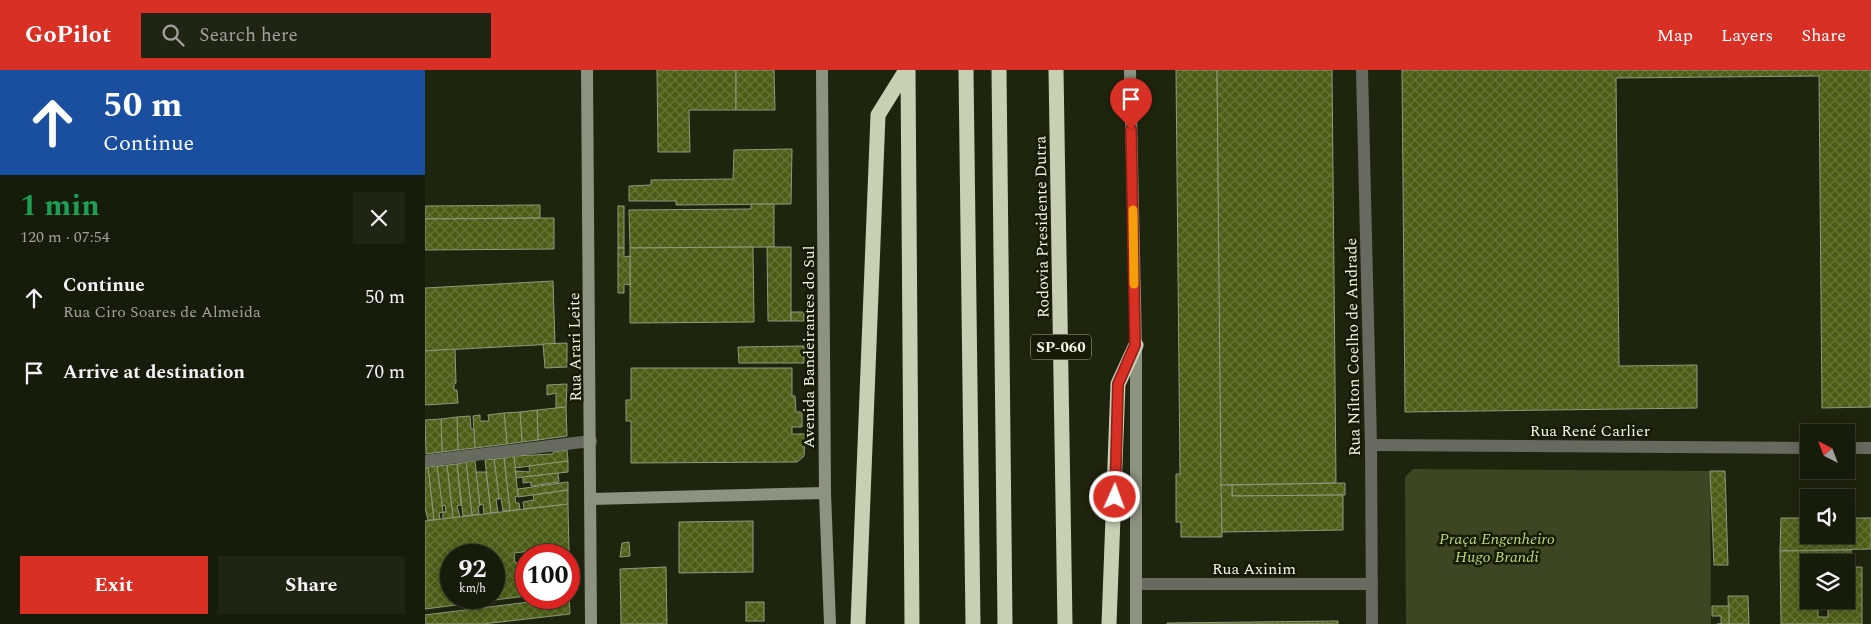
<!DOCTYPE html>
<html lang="en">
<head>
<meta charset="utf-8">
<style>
	:root { --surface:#161c0a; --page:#1f2513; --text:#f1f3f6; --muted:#9ea19c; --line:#353a2b; --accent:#d93025 }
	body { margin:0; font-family:Spectral,serif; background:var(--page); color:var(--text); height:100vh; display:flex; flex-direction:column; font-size:19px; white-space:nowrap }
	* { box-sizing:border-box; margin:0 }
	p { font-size:16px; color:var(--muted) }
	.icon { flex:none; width:28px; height:28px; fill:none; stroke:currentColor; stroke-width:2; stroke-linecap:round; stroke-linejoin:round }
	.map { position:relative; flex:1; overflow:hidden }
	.drawer { display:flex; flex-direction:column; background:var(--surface); width:425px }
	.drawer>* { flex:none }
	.top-card { background:#1a4fa0; color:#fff; overflow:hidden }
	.needle { width:32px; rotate:318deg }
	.buttons { position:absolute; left:1375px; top:354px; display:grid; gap:10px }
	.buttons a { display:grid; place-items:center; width:55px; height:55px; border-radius:0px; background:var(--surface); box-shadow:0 2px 12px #0003,0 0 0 1px var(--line); font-size:25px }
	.speed { position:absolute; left:15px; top:474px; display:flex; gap:10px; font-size:25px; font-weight:700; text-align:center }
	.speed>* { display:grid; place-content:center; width:65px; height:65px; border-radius:50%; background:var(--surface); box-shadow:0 2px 12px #0003,0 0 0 1px var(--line); line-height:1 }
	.speed small { font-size:12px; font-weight:400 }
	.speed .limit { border:8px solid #d22; background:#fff; color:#111 }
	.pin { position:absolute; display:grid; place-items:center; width:42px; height:42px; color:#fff; margin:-51px -21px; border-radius:50% 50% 50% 0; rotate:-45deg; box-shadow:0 0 5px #0007 }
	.pin .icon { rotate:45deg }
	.me { position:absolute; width:55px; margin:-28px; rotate:2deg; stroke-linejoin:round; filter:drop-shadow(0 0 4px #0008) }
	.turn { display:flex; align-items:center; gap:18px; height:105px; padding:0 20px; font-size:22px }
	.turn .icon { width:65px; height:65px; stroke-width:2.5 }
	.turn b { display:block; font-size:35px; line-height:42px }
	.round { display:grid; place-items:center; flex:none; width:52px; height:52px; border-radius:0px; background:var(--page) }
	.headline { display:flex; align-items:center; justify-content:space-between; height:85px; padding:0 20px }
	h1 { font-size:30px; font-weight:700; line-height:38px; color:#1e9e55 }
	.primary-button { display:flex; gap:10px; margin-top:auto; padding:10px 20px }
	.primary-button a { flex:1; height:58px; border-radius:0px; background:var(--accent); color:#fff; font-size:20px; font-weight:700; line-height:58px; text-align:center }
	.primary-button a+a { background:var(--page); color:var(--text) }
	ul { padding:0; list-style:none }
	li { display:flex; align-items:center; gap:15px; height:75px; padding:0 20px }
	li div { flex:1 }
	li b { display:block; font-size:19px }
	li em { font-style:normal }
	header { display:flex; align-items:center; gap:30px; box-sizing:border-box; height:70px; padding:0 25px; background:var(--accent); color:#fff }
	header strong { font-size:24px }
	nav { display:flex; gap:28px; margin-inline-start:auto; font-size:18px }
	.search { width:350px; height:45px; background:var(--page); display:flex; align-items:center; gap:12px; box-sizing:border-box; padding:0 18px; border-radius:0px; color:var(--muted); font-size:19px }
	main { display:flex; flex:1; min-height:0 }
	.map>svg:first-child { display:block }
	.green { fill:#3c4622 }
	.building { fill:url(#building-cross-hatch); stroke:#90997e; fill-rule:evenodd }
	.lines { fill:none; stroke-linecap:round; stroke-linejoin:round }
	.street { stroke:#666a5f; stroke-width:12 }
	.secondary { stroke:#8d9381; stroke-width:12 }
	.highway { stroke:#c7d0b4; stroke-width:15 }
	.route-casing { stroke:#8d1f18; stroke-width:12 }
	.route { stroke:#d93025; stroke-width:9 }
	.slow { stroke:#f59e0b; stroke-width:9 }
	.labels { text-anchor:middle; stroke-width:5; stroke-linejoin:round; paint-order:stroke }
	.shield { fill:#151b05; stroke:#aeb3a2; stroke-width:1 }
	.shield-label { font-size:15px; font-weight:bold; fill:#eff4e5 }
	.street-label { font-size:16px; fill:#eff4e5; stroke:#151b05 }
	.park-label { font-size:16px; font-style:italic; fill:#bdd878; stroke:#151b05 }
</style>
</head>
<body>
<header>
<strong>GoPilot</strong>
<div class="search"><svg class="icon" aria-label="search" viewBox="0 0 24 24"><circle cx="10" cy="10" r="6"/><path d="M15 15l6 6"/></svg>Search here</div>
<nav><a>Map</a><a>Layers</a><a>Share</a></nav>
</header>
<main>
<section class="drawer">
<div class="top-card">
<div class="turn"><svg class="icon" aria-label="ahead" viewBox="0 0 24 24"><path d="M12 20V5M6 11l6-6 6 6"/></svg><div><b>50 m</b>Continue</div></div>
</div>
<div class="headline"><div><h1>1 min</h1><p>120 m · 07:54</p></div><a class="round"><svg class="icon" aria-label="close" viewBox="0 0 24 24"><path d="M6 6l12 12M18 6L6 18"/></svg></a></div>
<ul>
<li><svg class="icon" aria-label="ahead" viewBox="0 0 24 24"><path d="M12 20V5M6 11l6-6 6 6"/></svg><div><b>Continue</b><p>Rua Ciro Soares de Almeida</p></div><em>50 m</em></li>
<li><svg class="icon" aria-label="arrive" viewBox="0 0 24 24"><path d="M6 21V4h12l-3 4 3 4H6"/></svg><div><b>Arrive at destination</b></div><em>70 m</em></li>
</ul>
<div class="primary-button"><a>Exit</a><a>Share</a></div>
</section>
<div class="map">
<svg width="1446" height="554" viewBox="0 0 1446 554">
	<defs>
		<pattern id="building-cross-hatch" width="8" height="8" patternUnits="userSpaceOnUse" patternTransform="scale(1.25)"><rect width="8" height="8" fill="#4c5d16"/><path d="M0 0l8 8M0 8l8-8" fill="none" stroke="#667538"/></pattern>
	</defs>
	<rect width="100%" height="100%" fill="#1e250e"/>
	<path class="green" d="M988,399L1285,401L1286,554H981L980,407Z"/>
	<g class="building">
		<path d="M232,0H311V40H264L265,82H233Z"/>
		<path d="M311,0H349L350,40H311Z"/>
		<path d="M751,0H792L797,467H756V452H751V404H755Z"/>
		<path d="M792,0H907L911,413L796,415Z"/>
		<path d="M977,0H1446V337L1397,338L1394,6L1191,8L1194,296L1272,295V338L980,342Z"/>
		<path d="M367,79L366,134L251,135V131H204V116L226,115V110L308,109L309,80Z"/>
		<path d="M326,134H349V177L205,178L204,140L326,139Z"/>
		<path d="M115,135V148L0,149V136Z"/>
		<rect x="193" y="136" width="6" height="42"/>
		<path d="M129,148V179L0,180V149Z"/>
		<path d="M328,177L329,252L205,253V178Z"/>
		<path d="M342,177H366V251H343Z"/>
		<path d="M193,178H199V187L205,186V215L199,214V223H193Z"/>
		<path d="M128,211L130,274L0,281V218Z"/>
		<rect x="366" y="242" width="13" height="9"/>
		<path d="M142,273V297L120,298L118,274Z"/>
		<path d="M379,276V293H314L313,277Z"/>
		<path d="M30,279L31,313L29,314V320H32L33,333L0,335V281Z"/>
		<path d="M206,298H367V326H370L371,342H377V357H367V364H380L379,386L372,392L206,393V351H201V330H206Z"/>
		<path d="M142,314L141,337L131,338V323L122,325V315Z"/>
		<path d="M141,337L142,366L113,370L112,340Z"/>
		<path d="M112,340L113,370L97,372L95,342Z"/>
		<path d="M95,342L97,372L82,374L79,343Z"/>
		<path d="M79,343L82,374L50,378L48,346L55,345V351H64L63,345Z"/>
		<path d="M45,346L46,359H49L50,378L33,380L32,347Z"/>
		<path d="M32,347L33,380L17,382L16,349Z"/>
		<path d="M16,349L17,382L1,384L0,350Z"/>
		<path d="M142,380L143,391L90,398L89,386L128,384V382Z"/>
		<path d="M89,386L93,426L90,427L91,433H94L95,439L85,441L79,388Z"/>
		<path d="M79,388L85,441H78L76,428L74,429L69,389Z"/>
		<path d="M69,389L74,429H71L73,442L66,443L60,390Z"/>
		<path d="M50,391L55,436H53L54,444L47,445L41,392Z"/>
		<path d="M143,391V402L91,408V401L105,402L104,396Z"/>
		<path d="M41,392L47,445L38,446L32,394Z"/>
		<path d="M32,394L36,435L32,436L35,447L28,448L22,395Z"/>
		<path d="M22,395L28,448L18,449V442H21L20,435L17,436L12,396Z"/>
		<path d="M12,396L18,442L14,443L15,449L9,450L3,397Z"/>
		<path d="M3,397L9,450H3L0,438V398Z"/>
		<path d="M1285,401H1300L1303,495H1289Z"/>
		<path d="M51,402H61L66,443L59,444L58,434L55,435Z"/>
		<path d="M133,403L134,412L106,416V412L98,413V407Z"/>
		<path d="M143,412V420L93,427V419Z"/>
		<path d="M920,413V425L807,426V415Z"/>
		<path d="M796,415H807V426L918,425V460L797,462Z"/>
		<path d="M143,420V434L99,439L98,432L109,430L108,425Z"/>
		<path d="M143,434L144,485H107L106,481L89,483L90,493L101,492V526L0,539V451ZM26,485H69V528H26Z"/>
		<path d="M1356,448H1384V465H1421V448H1446V479L1355,481Z"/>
		<path d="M328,451V502L254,503V452Z"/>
		<path d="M204,472L205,486L195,487L197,473Z"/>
		<path d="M1426,480V497H1437V554H1356L1355,481ZM1384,492H1421V530H1403V547H1393V530H1384Z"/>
		<path d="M241,497L242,554H196L195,499Z"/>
		<path d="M1303,526H1323L1324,554H1304Z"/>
		<path d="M144,527L145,544L58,554H0V545Z"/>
		<rect x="321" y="532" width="18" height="19"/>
		<path d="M1287,536H1304V554H1292H1296V546H1287Z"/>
		<path d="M913,551V554H742V553Z"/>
	</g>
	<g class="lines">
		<g class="street">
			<path d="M937,0L946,375L947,554"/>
			<path d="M946,375L1384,378"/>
			<path d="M1421,378H1446"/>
			<path d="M0,391L166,371"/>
			<path d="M711,514H947"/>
		</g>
		<g class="secondary">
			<path d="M162,0L166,554"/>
			<path d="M397,0L400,423L405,554"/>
			<path d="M705,0L711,275V554"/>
			<path d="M166,429L400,423"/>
		</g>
		<g class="highway">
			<path d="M483,0L487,554"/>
			<path d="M541,0L548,554"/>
			<path d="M574,0L580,554"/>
			<path d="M631,0L640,554"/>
			<path d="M433,554L453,45L481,0"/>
			<path d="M684,554L693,314L711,275"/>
		</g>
	</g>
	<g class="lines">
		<defs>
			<path id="route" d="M690,427L693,314L710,275L706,59"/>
		</defs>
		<use href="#route" class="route-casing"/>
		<use href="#route" class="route"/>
		<path class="slow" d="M708,140L709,214"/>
	</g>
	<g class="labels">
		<rect class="shield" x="606" y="264.5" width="60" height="25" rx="4"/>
		<g class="shield-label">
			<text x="636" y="282">SP-060</text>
		</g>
		<g class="street-label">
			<text transform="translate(616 157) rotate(-91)" y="6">Rodovia Presidente Dutra</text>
			<text transform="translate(149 277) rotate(-91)" y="6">Rua Arari Leite</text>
			<text transform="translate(383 277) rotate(-90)" y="6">Avenida Bandeirantes do Sul</text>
			<text transform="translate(927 277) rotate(-91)" y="6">Rua Nílton Coelho de Andrade</text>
			<text x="1165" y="366">Rua René Carlier</text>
			<text x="829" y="504">Rua Axinim</text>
		</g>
		<g class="park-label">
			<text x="1072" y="474">Praça Engenheiro<tspan x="1072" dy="18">Hugo Brandi</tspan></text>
		</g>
	</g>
</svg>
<div class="buttons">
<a><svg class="needle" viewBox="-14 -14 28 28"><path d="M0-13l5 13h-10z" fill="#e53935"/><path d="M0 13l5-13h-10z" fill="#9ea19c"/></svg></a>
<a><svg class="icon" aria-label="sound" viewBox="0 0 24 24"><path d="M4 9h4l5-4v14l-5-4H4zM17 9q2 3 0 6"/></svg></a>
<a><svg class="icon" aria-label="layers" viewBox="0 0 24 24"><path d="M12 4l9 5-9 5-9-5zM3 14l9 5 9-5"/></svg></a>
</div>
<div class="speed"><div>92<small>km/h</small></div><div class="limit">100</div></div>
<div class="pin" style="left:706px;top:59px;background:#d93025"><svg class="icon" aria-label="arrive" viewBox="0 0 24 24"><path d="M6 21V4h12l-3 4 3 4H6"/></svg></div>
<svg class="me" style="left:690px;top:427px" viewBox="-20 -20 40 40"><circle r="17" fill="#d93025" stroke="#fff" stroke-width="3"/><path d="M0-11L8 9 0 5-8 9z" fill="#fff"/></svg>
</div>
</main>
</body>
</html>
